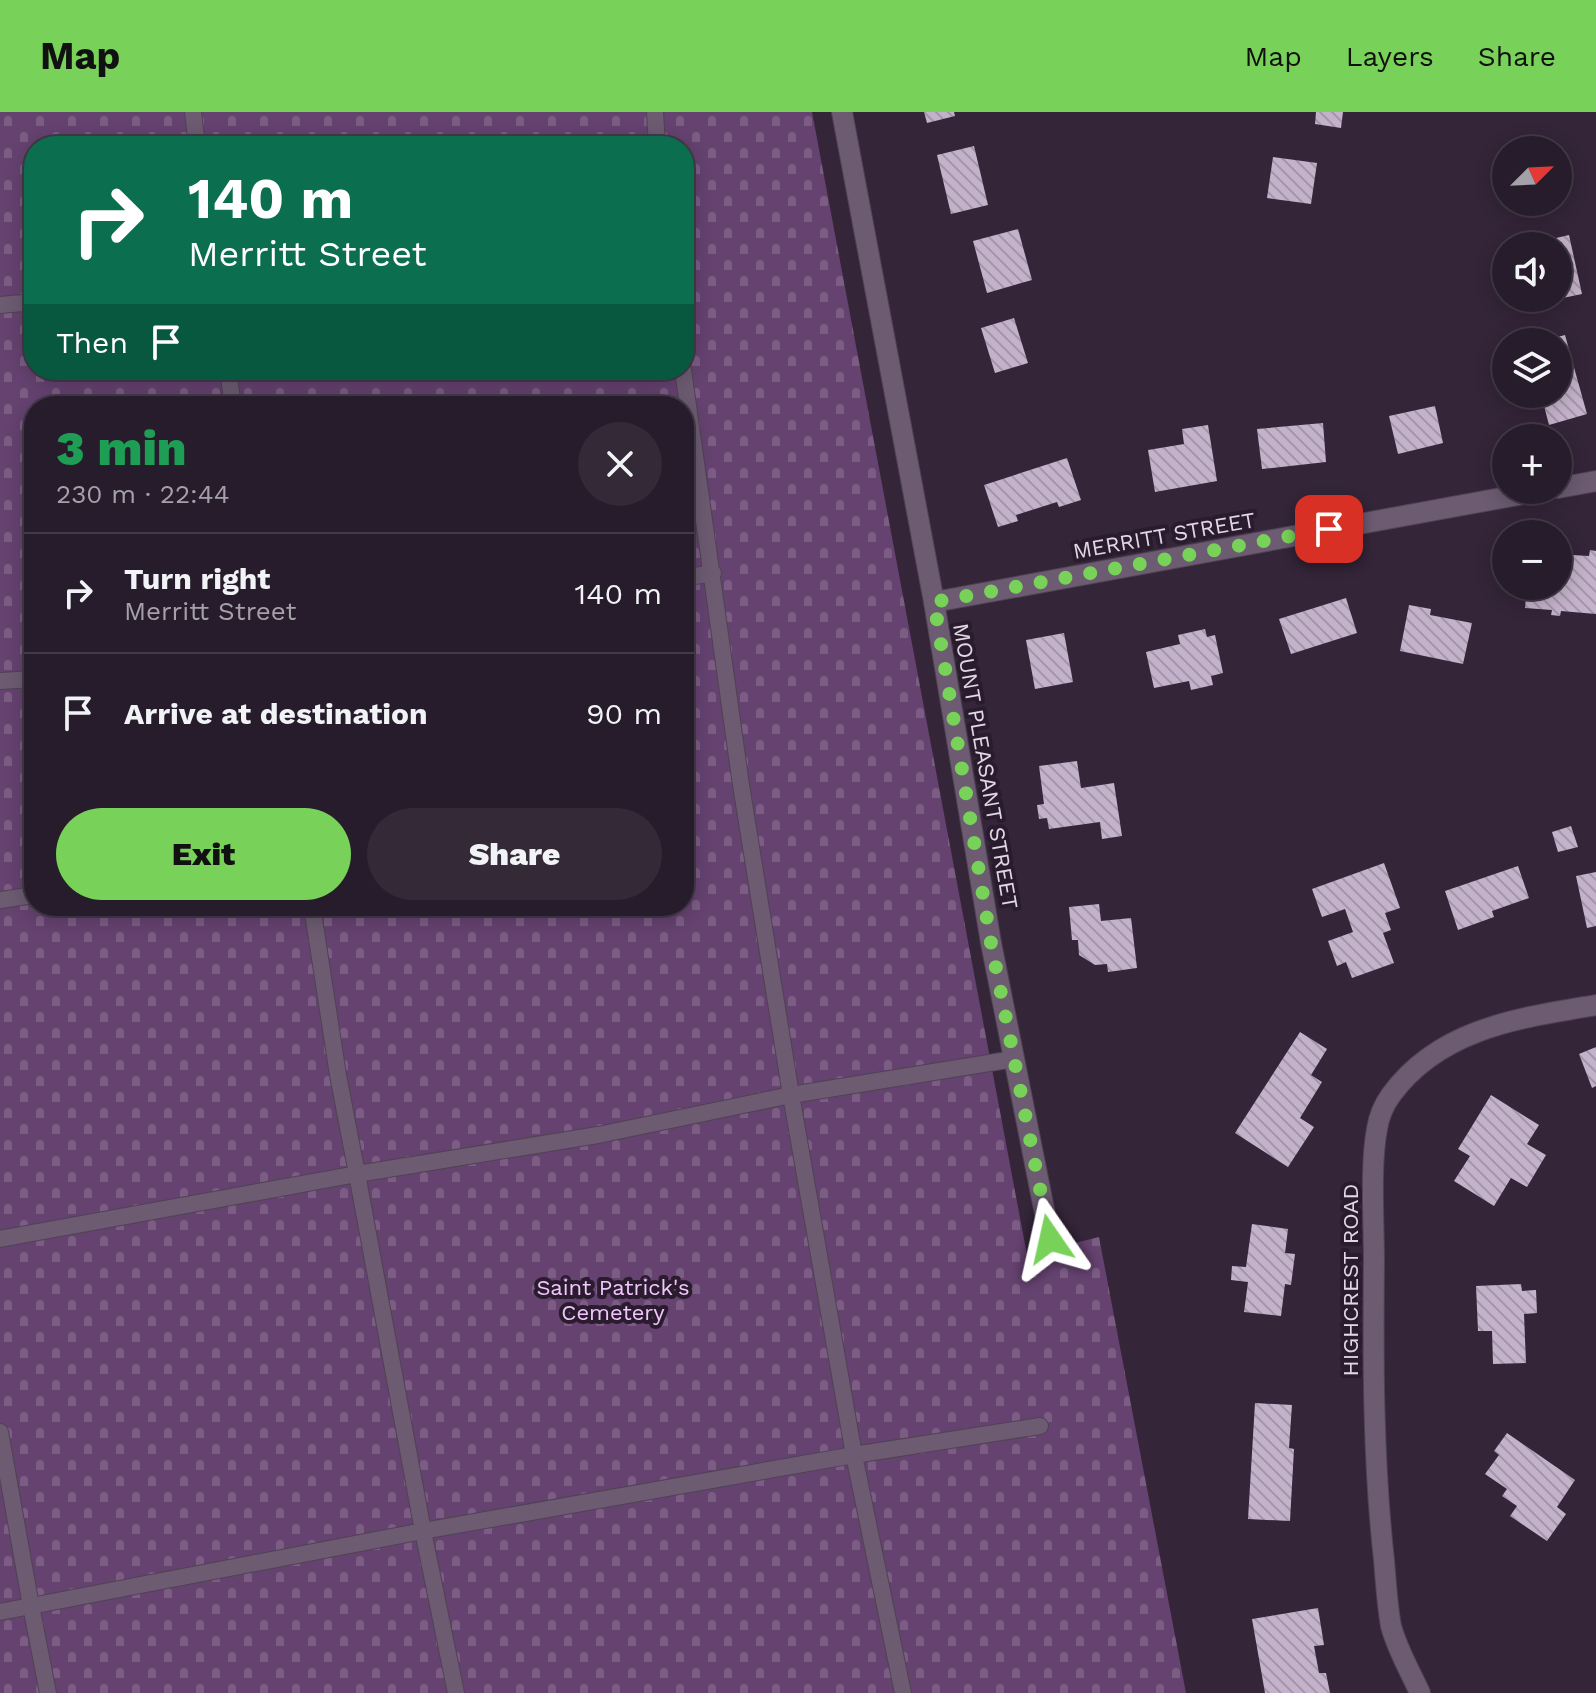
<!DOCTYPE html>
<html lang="en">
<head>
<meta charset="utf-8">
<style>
	:root { --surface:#271c2b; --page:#332937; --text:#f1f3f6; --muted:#a4a1a9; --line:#433a47; --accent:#78d158 }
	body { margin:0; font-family:"Work Sans",sans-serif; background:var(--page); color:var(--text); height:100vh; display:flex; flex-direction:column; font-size:30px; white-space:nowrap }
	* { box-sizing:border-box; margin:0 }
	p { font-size:26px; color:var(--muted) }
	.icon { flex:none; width:44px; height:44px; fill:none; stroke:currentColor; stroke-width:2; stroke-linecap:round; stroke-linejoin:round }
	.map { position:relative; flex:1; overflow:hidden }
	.panel { position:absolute; left:24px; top:284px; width:670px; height:520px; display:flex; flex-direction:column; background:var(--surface); border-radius:32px; box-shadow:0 4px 20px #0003,0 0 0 2px var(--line) }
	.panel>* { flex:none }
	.guide { position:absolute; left:24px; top:24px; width:670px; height:244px; border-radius:32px; box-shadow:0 4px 20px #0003,0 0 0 2px var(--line); background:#0b6e4f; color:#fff; overflow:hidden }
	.needle { width:52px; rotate:66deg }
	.buttons { position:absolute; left:1492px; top:24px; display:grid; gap:16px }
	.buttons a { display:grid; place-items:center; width:80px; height:80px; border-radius:50%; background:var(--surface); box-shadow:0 4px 20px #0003,0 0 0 2px var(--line); font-size:40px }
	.pin { position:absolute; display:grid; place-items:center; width:68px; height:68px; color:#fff; margin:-34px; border-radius:16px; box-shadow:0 4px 12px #0006 }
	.me { position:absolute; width:88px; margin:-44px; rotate:349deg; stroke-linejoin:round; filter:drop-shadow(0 0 6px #0008) }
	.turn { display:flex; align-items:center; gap:28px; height:168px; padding:0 32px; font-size:36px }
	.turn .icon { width:104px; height:104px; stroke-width:2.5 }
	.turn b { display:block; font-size:56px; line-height:68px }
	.then { display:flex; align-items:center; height:76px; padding:0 32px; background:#0003; gap:16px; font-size:30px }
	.round { display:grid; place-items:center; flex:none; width:84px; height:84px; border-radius:42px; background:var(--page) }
	.overview { display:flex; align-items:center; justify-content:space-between; height:136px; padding:0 32px }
	h1 { font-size:48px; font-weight:800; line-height:60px; color:#1e9e55 }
	.primary-button { display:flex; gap:16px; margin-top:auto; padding:16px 32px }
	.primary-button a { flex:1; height:92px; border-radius:48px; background:var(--accent); color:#111; font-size:32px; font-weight:800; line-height:92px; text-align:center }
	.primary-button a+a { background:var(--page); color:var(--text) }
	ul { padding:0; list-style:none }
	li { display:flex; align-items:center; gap:24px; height:120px; padding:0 32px; border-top:2px solid var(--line) }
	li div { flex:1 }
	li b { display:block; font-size:30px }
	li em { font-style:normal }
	header { display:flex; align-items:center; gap:48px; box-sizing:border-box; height:112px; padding:0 40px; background:var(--accent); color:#111 }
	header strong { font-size:38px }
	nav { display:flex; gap:44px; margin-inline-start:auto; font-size:28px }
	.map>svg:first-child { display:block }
	.cemetery { fill:url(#cemetery-stones); fill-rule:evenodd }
	.building { fill:url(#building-back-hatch) }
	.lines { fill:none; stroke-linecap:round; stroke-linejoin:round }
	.service-casing { stroke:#4f4353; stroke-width:18 }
	.minor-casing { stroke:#4f4353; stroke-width:22 }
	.service { stroke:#6c5b71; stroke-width:16 }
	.minor { stroke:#6c5b71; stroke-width:20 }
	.route { stroke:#78d158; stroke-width:14; stroke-dasharray:0 25.2 }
	.labels { text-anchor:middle; stroke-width:8; stroke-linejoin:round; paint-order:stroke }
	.street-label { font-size:22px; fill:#e2d8e5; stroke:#2a1c2e }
	.park-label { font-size:22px; fill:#f0c6fd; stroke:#2a1c2e }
</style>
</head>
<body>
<header>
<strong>Map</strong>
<nav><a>Map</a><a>Layers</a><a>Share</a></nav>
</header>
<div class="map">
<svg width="1596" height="1581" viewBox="0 0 1596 1581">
	<defs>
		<pattern id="cemetery-stones" width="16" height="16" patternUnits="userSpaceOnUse" patternTransform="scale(2)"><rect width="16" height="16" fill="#654270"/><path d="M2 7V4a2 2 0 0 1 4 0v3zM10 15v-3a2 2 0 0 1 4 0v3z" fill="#7b5d84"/></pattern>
		<pattern id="building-back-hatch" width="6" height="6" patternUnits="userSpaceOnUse" patternTransform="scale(2)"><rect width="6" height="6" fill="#c4b2ca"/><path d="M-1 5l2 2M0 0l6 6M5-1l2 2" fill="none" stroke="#a496a9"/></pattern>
	</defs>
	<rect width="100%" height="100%" fill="#342539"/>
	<path class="cemetery" d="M0,0H812L1027,1143L1099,1125L1186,1581H0ZM34,34H684V258H34ZM34,294H684V794H34Z"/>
	<g class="building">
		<path d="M924,0H954L955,4L927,11Z"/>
		<path d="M1316,0H1343L1341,16L1315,12Z"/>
		<path d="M974,34L988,93L951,102L937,43Z"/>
		<path d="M1273,45L1317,51L1311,92L1267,86Z"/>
		<path d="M1018,117L1032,168L987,181L973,129Z"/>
		<path d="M1569,123L1582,182L1558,187V134L1526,133Z"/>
		<path d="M1014,206L1028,251L995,261L981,216Z"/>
		<path d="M1565,223L1587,302L1549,313L1541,282H1558V230L1542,229Z"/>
		<path d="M1435,294L1443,331L1398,342L1389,304Z"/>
		<path d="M1323,311L1326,350L1262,357L1257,317Z"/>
		<path d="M1208,313L1217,369L1155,380L1148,338L1184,332L1182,317Z"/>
		<path d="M1067,346L1081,388L1059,395L1057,390L1016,403L1018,409L998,415L984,373Z"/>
		<path d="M1590,438L1596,439V502L1561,499L1560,504L1551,503L1552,498L1525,496L1527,474H1558V446L1571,447L1572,443L1589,444Z"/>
		<path d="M1346,486L1357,521L1291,542L1279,507Z"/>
		<path d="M1409,493L1431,497L1430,503L1472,511L1463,552L1400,539Z"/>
		<path d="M1205,517L1207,525L1215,523L1223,561L1211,564L1213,573L1191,578L1189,569L1154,576L1146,540L1180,532L1178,523Z"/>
		<path d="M1064,521L1073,570L1035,577L1026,528Z"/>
		<path d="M1077,649L1081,676L1114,671L1122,724L1102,727L1100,710L1049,717L1047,706L1039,707L1037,693L1044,692L1039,654Z"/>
		<path d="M1571,714L1578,735L1558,740L1552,720Z"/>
		<path d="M1384,751L1400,796L1385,801L1391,818L1383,821L1394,851L1352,866L1346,850L1337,854L1328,829L1353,820L1345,797L1322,805L1312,777Z"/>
		<path d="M1518,754L1529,786L1492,799L1494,805L1458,818L1445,779Z"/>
		<path d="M1596,760V814L1587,816L1576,764Z"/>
		<path d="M1099,792L1101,809L1131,806L1137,856L1108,860L1107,852L1095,853L1079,843L1078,828H1072L1069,795Z"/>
		<path d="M1300,920L1327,937L1311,963L1322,970L1300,1006L1314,1015L1288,1055L1235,1021Z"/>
		<path d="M1596,935V974L1592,976L1579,942Z"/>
		<path d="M1491,983L1539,1013L1527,1032L1546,1043L1527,1075L1511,1066L1494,1094L1454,1069L1470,1044L1458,1037Z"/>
		<path d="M1252,1112L1288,1117L1285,1141L1295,1142L1291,1173L1285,1172L1281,1204L1244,1200L1248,1170L1231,1168L1232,1154L1246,1155Z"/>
		<path d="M1521,1172L1522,1179L1536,1178L1537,1201L1524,1202L1526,1251L1493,1252L1492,1219H1478L1476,1174Z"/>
		<path d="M1255,1291L1292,1293L1289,1336L1294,1337L1290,1409L1248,1407Z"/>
		<path d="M1507,1321L1575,1368L1557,1395L1566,1402L1547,1429L1510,1404L1517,1394L1502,1384L1507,1377L1485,1362L1499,1343L1494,1339Z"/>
		<path d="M1318,1496L1324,1533L1314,1534L1319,1561H1326L1330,1581H1265L1252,1507Z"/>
	</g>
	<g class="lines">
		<defs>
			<g id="service">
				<path d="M193,0L197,34"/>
				<path d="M655,0L657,34"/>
				<path d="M0,193L34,190"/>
				<path d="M228,258L233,294"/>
				<path d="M684,466L713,461"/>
				<path d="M0,569L34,567"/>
				<path d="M0,788L34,783"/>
				<path d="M312,794L338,963L357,1062L598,1023L791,983L741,673L683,258"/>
				<path d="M1014,947L791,983L854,1343L1040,1314"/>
				<path d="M0,1127L357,1062L423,1419L456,1581"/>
				<path d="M0,1320L31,1494L0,1500"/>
				<path d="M48,1581L31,1494L423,1419L854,1343L903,1581"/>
			</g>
			<g id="minor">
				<path d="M842,0L934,490L991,831L1050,1127"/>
				<path d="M1558,376L1596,369"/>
				<path d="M934,490L1545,378"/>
				<path d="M1420,1581C1410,1559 1397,1537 1391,1514C1387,1492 1386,1470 1384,1448C1373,1349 1373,1250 1374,1150C1374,1111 1370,1053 1377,1017C1379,1004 1383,994 1391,983C1440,916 1520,906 1596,893"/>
			</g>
		</defs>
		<use href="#service" class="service-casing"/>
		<use href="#minor" class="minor-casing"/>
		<use href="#service" class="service"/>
		<use href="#minor" class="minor"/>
	</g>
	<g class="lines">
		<path class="route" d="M1050,1127L991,831L934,490L1329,417"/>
	</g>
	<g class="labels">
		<g class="street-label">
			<text transform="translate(1164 423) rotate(-10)" y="8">MERRITT STREET</text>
			<text transform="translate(986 654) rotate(80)" y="8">MOUNT PLEASANT STREET</text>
			<text transform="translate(1350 1168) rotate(-90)" y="8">HIGHCREST ROAD</text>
		</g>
		<g class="park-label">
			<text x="613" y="1183">Saint Patrick's<tspan x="613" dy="25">Cemetery</tspan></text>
		</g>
	</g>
</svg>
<div class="buttons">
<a><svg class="needle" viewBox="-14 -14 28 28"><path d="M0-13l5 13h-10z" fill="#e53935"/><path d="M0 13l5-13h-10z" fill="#a4a1a9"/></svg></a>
<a><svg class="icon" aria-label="sound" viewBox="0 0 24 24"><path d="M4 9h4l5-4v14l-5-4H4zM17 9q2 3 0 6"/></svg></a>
<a><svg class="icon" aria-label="layers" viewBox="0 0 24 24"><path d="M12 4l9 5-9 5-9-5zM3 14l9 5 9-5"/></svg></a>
<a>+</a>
<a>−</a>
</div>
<div class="pin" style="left:1329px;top:417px;background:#d93025"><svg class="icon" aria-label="arrive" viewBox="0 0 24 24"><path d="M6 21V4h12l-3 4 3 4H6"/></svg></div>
<svg class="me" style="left:1050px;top:1127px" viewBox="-20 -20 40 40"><path d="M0-17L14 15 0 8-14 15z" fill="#78d158" stroke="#fff" stroke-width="4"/></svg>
<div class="guide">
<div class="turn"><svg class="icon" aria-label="right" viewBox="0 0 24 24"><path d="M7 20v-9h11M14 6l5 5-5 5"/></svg><div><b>140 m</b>Merritt Street</div></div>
<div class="then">Then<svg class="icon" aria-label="arrive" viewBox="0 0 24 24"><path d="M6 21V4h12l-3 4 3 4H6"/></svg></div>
</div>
<section class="panel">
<div class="overview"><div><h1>3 min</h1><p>230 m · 22:44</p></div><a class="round"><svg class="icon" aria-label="close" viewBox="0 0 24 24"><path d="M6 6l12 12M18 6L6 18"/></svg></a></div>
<ul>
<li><svg class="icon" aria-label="right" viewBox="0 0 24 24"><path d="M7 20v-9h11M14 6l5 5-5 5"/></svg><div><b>Turn right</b><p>Merritt Street</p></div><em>140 m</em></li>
<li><svg class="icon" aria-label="arrive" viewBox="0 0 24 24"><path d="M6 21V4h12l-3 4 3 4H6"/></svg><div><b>Arrive at destination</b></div><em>90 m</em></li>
</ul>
<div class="primary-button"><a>Exit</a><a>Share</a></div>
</section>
</div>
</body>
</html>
